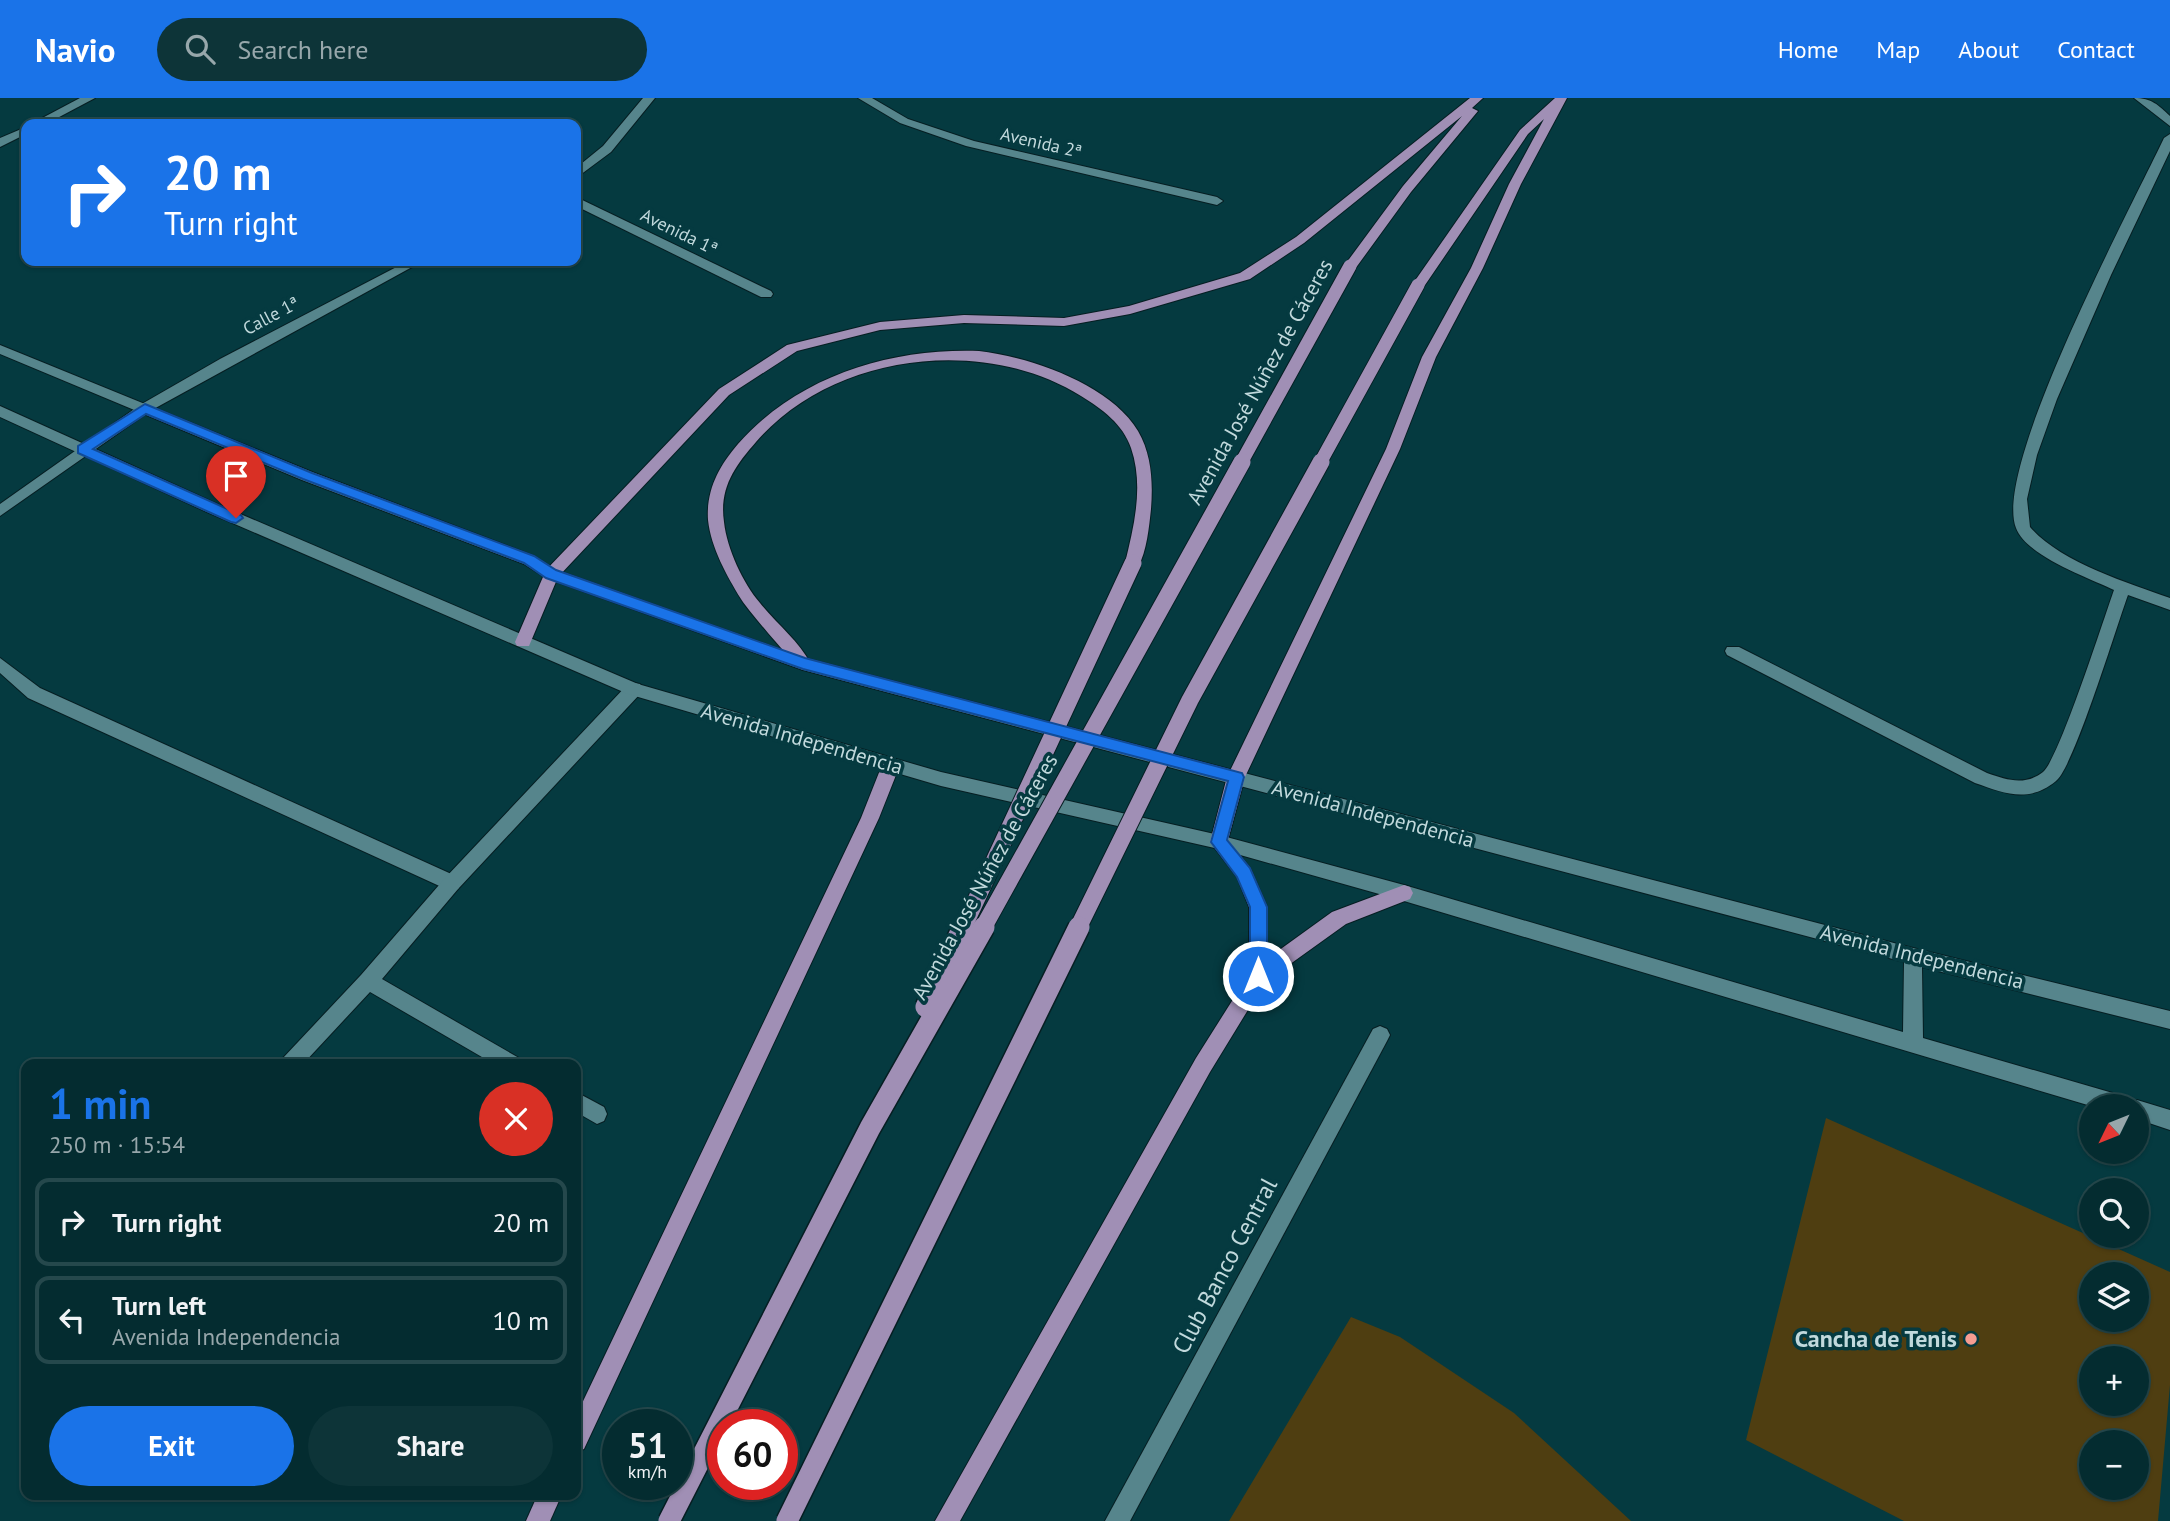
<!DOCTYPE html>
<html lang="en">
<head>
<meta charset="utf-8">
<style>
	:root { --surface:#042c30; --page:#0d3438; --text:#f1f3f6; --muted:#97a7ab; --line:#25484c; --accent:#1a73e8 }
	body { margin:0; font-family:"PT Sans",sans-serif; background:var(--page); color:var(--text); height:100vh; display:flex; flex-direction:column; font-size:26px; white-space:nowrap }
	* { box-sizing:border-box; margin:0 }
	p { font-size:23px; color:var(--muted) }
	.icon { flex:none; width:38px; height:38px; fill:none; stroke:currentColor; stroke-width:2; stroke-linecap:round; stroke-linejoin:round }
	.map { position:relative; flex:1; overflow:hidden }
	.details { position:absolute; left:21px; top:961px; width:560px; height:441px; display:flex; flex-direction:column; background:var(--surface); border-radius:14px; box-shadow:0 2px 5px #0004,0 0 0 2px var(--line) }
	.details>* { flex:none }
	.guide { position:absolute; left:21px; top:21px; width:560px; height:147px; border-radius:14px; box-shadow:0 2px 5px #0004,0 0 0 2px var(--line); background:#1a73e8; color:#fff; overflow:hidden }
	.needle { width:46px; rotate:227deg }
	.buttons { position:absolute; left:2079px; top:996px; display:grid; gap:14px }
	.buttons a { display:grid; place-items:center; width:70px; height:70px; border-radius:50%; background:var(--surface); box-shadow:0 2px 5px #0004,0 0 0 2px var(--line); font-size:35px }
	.speed { position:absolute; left:602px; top:1311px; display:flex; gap:14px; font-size:35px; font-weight:700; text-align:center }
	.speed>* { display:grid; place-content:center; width:91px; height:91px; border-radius:50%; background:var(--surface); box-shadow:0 2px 5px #0004,0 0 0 2px var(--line); line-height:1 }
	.speed small { font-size:18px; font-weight:400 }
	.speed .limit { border:10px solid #d22; background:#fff; color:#111 }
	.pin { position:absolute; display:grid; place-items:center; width:60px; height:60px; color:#fff; margin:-72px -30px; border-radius:50% 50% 50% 0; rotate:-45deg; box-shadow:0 0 7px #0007 }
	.pin .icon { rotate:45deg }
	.me { position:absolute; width:77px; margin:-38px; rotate:0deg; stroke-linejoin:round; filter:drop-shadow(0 0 5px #0008) }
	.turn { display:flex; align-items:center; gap:24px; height:147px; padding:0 28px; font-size:32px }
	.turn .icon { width:91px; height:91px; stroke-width:2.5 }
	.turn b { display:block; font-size:49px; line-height:60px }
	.round { display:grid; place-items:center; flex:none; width:74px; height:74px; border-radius:37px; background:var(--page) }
	.summary { display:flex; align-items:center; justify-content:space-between; height:119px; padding:0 28px }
	h1 { font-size:42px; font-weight:800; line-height:52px; color:var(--accent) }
	.button { display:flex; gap:14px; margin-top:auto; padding:14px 28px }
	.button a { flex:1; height:80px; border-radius:42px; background:var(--accent); color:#fff; font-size:28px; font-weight:800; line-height:80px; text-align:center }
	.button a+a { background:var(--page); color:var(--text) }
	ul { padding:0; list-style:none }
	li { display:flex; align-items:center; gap:21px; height:88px; margin:0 14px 10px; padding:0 14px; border:4px solid var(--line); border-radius:14px }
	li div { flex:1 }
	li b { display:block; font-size:26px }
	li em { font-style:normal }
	header { display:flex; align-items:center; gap:42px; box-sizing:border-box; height:98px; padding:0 35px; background:var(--accent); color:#fff }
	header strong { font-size:33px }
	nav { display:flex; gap:38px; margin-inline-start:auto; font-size:24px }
	.search { width:490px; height:63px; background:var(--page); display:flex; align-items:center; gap:18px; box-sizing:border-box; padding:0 24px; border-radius:38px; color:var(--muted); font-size:26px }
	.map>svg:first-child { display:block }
	.green { fill:#4f3e11; fill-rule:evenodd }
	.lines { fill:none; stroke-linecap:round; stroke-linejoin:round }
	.lane-casing { stroke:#061e22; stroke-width:2 }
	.street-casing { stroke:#061e22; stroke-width:2 }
	.secondary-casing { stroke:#061e22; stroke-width:2 }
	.primary-casing { stroke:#061e22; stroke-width:2 }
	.lane { fill:#56858c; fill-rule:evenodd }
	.street { fill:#56858c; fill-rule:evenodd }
	.secondary { fill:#56858c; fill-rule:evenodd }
	.primary { fill:#a08fb5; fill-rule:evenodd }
	.primary-bridge-far2-casing { stroke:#061e22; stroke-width:15; stroke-linecap:butt }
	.primary-bridge-far1-casing { stroke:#061e22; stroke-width:19; stroke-linecap:butt }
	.primary-bridge-casing { stroke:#061e22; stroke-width:24; stroke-linecap:butt }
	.primary-bridge-far2 { stroke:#a08fb5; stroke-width:13 }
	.primary-bridge-far1 { stroke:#a08fb5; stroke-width:17 }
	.primary-bridge { stroke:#a08fb5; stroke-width:21 }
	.route { fill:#1a73e8; stroke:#114b97; stroke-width:2 }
	.poi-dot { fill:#f59c91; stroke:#053a40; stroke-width:2.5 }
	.labels { text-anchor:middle; stroke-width:7; stroke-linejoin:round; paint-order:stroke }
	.far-street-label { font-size:18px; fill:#c1d9dc; stroke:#053a40 }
	.street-label { font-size:21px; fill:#c1d9dc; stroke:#053a40 }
	.near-street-label { font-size:24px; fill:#c1d9dc; stroke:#053a40 }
	.near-poi-label { font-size:24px; font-weight:bold; fill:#c1d9dc; stroke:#053a40; text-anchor:end }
</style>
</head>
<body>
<header>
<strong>Navio</strong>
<div class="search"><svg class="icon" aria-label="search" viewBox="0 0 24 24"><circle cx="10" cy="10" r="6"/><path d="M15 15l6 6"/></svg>Search here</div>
<nav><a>Home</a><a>Map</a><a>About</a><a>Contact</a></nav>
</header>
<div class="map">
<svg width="2170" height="1423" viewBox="0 0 2170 1423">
	<rect width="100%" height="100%" fill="#053a40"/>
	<g class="green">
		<path d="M1826,1020L2170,1174V1287L2158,1423H1904L1746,1342ZM2091,1176H2137V1222H2091ZM2091,1260H2137V1306H2091ZM2091,1344H2137V1390H2091Z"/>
		<path d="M1351,1219L1400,1239L1514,1315L1631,1423H1229Z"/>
	</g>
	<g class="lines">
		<defs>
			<g id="lane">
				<path d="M80,0H95L46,26H31Z"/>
				<path d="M2134,0C2152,0 2158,7 2170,18V28Z"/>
				<path d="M26,29V36L0,49V40Z"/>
				<path d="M2170,36V53L2111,177L2057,301L2037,357L2027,401L2030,429C2060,464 2128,485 2170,500V512L2128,497C2117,527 2074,669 2056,683C2028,706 2004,695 1975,685L1727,557L1725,553L1727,549H1739L1987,675C2007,682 2025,688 2043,674C2059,661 2104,520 2114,492C2089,480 2026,458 2016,430C1992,369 2132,108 2164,40Z"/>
				<path d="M0,560L40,590L458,779L461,785L458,791L452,793L446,791L28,600L0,575Z"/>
				<path d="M1380,928L1387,931L1390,937L1387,943L1130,1423H1105L1373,931Z"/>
			</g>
			<g id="street">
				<path d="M643,0H655L611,54L576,80V70L603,48Z"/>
				<path d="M858,0H872L908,21L974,43L1217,99L1223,103L1217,107L966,48L900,25Z"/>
				<path d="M576,99L771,193L773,196L771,199H761L576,108Z"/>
				<path d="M408,163H423L150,313L0,418V406L140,307L220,261Z"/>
				<path d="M634,585L640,586L642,591L640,596L458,791L382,881L519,960L522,966H494L370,894L303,966H280L283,960L361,877L446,779L628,586Z"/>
				<path d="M576,994L604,1009L607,1016L604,1023L597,1026L576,1014Z"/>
			</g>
			<path id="secondary" d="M0,247L312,374L534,458L556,472L805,560L1913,850L2170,913V931L1922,869L1923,940L2123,998L2132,1005L2137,1002L2170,1012V1032L2137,1021V1008H2091L1404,803L1219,751L941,688L628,596L207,414L0,319V308L217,406L638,586L941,674L1219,737L1404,787L1903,934L1904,864L803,572L546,480L524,466L302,382L0,256Z"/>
			<g id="primary">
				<path d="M1470,0H1483L1472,10L1478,13L1411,94L1355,171H1345L1344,168L1403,88L1462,18L1304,145L1250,181L1130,216L1064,228L964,225L880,232L797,253L729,297L558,479L529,548H517L515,544L546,472L719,291L787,247L880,224L964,217L1064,220L1129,208L1240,175L1296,139Z"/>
				<path d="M1555,0H1567L1521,86L1483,170L1436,259L1400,351L1245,679L1228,742L1250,770L1267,809V861L1332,814L1404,787L1410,789L1413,795L1410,801L1346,826L1265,884L1210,974L960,1423H935L1196,960L1249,876V809L1237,779L1210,744L1227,679L1386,351L1422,259L1471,170L1509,86L1544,21L1528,36L1423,190L1418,191L1412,187L1520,32Z"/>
				<path d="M979,253C1030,259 1110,286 1138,333C1152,357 1153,385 1151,411C1149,429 1147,453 1138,469L1133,471L1125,465C1134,428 1144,388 1131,350C1123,326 1102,311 1081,298C983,237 833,255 756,344C735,368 719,390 724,424C727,451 743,485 760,505C778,527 798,542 811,566L803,572C798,571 746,510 741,501C727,478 711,450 708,422C706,392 719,368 738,346C798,278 890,250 979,253Z"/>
				<path d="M891,660L897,662L900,667L879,720L584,1351L576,1354V1318L861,720L882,667L885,662Z"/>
				<path d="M538,1396H562L550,1423H526Z"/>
			</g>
		</defs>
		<use href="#lane" class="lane-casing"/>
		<use href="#street" class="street-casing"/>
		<use href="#secondary" class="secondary-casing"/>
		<use href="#primary" class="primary-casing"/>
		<use href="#lane" class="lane"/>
		<use href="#street" class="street"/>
		<use href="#secondary" class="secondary"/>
		<use href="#primary" class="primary"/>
		<defs>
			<g id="primary-bridge-far2">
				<path d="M1241,365L1350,168"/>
				<path d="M1320,365L1418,187"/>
			</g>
			<g id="primary-bridge-far1">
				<path d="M963,830L1133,465"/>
				<path d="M983,830L1242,364"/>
				<path d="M1078,830L1190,602L1321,364"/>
			</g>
			<g id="primary-bridge">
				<path d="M926,909L963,829"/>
				<path d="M669,1423L870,1030L984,829"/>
				<path d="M787,1423L1079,829"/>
			</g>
		</defs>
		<use href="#primary-bridge-far2" class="primary-bridge-far2-casing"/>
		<use href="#primary-bridge-far1" class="primary-bridge-far1-casing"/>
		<use href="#primary-bridge" class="primary-bridge-casing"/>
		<use href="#primary-bridge-far2" class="primary-bridge-far2"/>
		<use href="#primary-bridge-far1" class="primary-bridge-far1"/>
		<use href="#primary-bridge" class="primary-bridge"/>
	</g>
	<path class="route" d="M145,306L312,375L534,458L556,472L805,560L1242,675L1244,679L1227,742L1250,770L1267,809V878L1265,884L1258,886L1252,884L1250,878V809L1237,779L1211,744L1228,683L803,571L546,480L524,465L303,381L146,316L93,351L241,417L243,420L236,425L231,424L78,355V348Z"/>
	<circle class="poi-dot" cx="1971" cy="1241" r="7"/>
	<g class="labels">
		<g class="far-street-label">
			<text transform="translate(1041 45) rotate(13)" y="6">Avenida 2ª</text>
			<text transform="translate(679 134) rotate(26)" y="6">Avenida 1ª</text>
			<text transform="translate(271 218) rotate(-28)" y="6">Calle 1ª</text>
		</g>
		<g class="street-label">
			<text transform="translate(1260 284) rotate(-61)" y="7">Avenida José Núñez de Cáceres</text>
			<text transform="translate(802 641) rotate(16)" y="7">Avenida Independencia</text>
			<text transform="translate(1373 716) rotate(15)" y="7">Avenida Independencia</text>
			<text transform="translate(985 779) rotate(-61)" y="7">Avenida José Núñez de Cáceres</text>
			<text transform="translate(1922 859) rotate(14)" y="7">Avenida Independencia</text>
		</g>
		<g class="near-street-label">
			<text transform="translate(1225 1168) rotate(-62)" y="8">Club Banco Central</text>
		</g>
		<g class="near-poi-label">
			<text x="1957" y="1249">Cancha de Tenis</text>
		</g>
	</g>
</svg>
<div class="buttons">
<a><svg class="needle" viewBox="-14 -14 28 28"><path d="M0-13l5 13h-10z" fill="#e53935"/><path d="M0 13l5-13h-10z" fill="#97a7ab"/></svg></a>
<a><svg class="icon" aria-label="search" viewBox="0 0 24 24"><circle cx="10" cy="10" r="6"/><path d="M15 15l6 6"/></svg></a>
<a><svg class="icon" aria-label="layers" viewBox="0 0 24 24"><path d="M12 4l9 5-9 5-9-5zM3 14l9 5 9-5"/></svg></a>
<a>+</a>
<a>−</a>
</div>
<div class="speed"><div>51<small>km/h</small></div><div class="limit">60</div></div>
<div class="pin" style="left:236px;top:420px;background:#d93025"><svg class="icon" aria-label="arrive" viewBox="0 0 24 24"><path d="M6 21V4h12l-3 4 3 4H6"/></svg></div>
<svg class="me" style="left:1258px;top:878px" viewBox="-20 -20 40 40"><circle r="17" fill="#1a73e8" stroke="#fff" stroke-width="3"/><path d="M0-11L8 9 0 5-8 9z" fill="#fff"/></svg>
<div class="guide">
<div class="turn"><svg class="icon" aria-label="right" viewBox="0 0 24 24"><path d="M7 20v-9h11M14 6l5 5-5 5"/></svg><div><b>20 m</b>Turn right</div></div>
</div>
<section class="details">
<div class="summary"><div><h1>1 min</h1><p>250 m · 15:54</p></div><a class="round" style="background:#d93025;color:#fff"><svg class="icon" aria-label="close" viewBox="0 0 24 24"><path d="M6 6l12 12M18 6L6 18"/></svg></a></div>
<ul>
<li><svg class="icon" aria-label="right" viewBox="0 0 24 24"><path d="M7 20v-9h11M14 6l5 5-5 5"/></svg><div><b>Turn right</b></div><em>20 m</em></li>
<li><svg class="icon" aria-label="left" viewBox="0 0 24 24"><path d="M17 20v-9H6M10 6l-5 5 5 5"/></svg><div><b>Turn left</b><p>Avenida Independencia</p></div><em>10 m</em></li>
</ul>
<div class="button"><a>Exit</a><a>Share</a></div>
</section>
</div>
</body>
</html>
